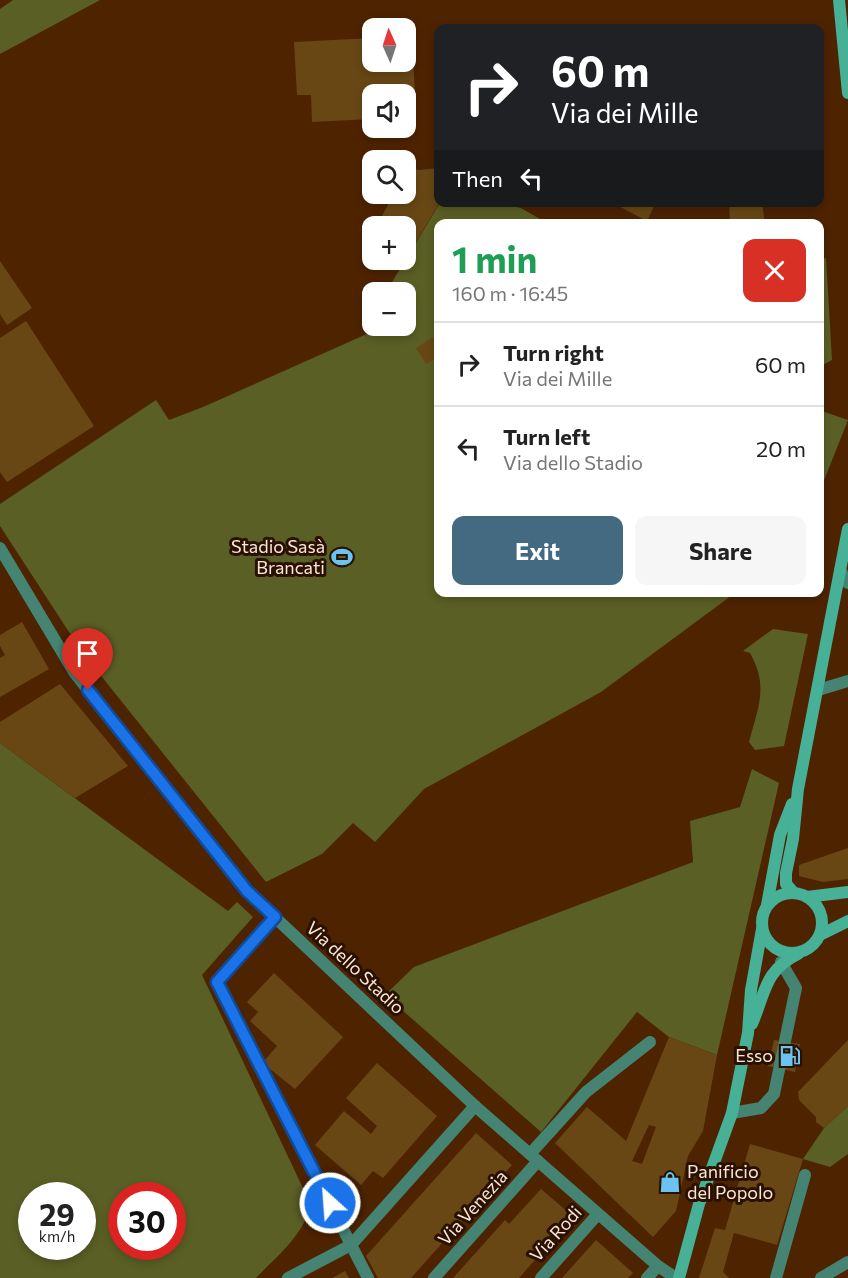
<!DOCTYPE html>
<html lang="en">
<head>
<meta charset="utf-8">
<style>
	:root { --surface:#fff; --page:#f6f6f6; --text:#222; --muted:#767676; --line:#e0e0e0; --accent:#436a80 }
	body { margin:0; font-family:Commissioner,sans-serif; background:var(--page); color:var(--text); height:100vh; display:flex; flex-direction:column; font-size:22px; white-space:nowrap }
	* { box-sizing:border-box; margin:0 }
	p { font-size:20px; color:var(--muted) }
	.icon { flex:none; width:33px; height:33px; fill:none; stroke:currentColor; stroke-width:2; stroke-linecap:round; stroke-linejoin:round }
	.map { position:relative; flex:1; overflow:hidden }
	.drawer { position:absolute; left:434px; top:219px; width:390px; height:378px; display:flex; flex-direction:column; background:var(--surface); border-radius:12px; box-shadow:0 3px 9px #0003 }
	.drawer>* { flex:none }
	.guide { position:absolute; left:434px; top:24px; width:390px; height:183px; border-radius:12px; box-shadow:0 3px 9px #0003; background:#202124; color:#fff; overflow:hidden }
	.needle { width:39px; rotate:357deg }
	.buttons { position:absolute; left:362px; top:18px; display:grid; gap:12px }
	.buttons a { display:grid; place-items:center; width:54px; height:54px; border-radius:12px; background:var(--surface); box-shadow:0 3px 9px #0003; font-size:30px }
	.speed { position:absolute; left:18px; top:1182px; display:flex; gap:12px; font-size:30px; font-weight:700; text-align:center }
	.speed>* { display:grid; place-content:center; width:78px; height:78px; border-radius:50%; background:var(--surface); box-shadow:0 3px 9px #0003; line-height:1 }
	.speed small { font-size:15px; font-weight:400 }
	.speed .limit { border:9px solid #d22; background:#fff; color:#111 }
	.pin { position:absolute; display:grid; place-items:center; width:51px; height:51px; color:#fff; margin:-62px -26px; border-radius:50% 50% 50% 0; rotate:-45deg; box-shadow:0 0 6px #0007 }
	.pin .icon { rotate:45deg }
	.me { position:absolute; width:66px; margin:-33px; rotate:334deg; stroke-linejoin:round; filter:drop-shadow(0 0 4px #0008) }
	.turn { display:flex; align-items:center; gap:21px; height:126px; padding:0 18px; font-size:27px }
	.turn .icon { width:78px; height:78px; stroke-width:2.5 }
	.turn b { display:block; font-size:42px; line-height:51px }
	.then { display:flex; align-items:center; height:57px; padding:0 18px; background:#0003; gap:12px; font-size:22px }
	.round { display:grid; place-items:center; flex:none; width:63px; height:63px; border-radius:12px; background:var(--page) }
	.headline { display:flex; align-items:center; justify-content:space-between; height:102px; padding:0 18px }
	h1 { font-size:36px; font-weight:700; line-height:45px; color:#1e9e55 }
	.cta { display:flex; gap:12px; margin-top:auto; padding:12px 18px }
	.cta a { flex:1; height:69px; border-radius:12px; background:var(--accent); color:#fff; font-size:24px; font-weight:700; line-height:69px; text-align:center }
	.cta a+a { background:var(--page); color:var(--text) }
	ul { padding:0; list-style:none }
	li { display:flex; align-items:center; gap:18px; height:84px; padding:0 18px; border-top:2px solid var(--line) }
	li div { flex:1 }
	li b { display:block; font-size:22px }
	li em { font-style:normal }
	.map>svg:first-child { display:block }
	.green { fill:#5a5f25; fill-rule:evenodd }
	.building { fill:#684715; fill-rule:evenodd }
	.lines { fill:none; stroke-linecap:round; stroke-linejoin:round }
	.lane { stroke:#458372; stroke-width:12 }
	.street { stroke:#458372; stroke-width:12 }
	.secondary { stroke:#47b197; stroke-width:12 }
	.route-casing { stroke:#114b97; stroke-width:15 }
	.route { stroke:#1a73e8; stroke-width:10 }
	.labels { text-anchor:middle; stroke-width:6; stroke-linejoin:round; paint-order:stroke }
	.poi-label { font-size:18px; fill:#fbe5d8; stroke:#291102; text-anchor:end }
	.street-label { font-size:18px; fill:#fbe5d8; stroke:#291102 }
</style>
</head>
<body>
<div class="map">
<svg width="848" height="1278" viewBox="0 0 848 1278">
	<rect width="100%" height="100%" fill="#4e2300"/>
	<g class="green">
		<path d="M13,0H100L0,54V9Z"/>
		<path d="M440,203H498L521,208L547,223L438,224V592L735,593L601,692L424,789L375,842L353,823L322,854L266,882L82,652L0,526V504L156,400L169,420L203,407L378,329L379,326H405V292H386Z"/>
		<path d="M826,258L832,360L819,367V260Z"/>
		<path d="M819,410L848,420L819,493Z"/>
		<path d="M773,629L808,634L784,746L755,750L749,742C758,707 769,687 750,653L743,651Z"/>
		<path d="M0,743L228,911L237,902L253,917L202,975L311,1205C303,1236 277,1256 256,1278H0ZM32,1196H82V1246H32ZM122,1196H172V1246H122Z"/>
		<path d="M752,769L779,783L717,1055L669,1037L637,1012L541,1132L385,995L414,967L693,862L690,821L740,807Z"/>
		<path d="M848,1106V1154L830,1167L803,1159L824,1128Z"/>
	</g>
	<g class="building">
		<path d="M405,36H412L416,117H405V94H372V119L312,122L311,95H297L294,42L372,38V62H405Z"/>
		<path d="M409,167L419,170L438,168L440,202L402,265L399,260H405V226L377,225L394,194H405V174Z"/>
		<path d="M611,202H656L647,221Z"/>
		<path d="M729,202H762L765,224H730Z"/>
		<path d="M0,261L32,308L7,325L0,314Z"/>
		<path d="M26,321L94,426L7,482L0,472V338Z"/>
		<path d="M438,334V357L426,364L416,348Z"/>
		<path d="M22,622L49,669L0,697V658L5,655L0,646V635Z"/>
		<path d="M60,684L128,766L75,798L0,743V722Z"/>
		<path d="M848,848V879L823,882L799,876V865Z"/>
		<path d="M274,973L343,1037L295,1089L270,1069L265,1060L277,1046L250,1021L258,1012L247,1002Z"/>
		<path d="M669,1037L717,1055L703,1131L688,1156L676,1211L653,1237L555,1143L587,1107L626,1141ZM649,1125L656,1127L642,1164L632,1161Z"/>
		<path d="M774,1040L800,1044L795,1072L768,1066Z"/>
		<path d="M848,1040V1106L824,1128L816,1122V1117L799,1100L798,1092Z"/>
		<path d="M377,1063L437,1116L383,1178L373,1171L361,1185L315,1145L344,1111L371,1134L377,1126L346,1098Z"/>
		<path d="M476,1133L512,1165L411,1278H378L366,1256Z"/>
		<path d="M750,1144L803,1159L777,1245L734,1233L723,1272L729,1278H699L715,1228L725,1230Z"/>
		<path d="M541,1189L569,1213L538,1249L542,1252L519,1278H453L505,1220L509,1224Z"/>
		<path d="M596,1240L633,1273L628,1278H562Z"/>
		<path d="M345,1271L349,1278H332Z"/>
	</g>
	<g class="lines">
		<g class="lane">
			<path d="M840,570L848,583"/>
			<path d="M818,690L848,681"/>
			<path d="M732,1113L761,1108L774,1094L796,988L781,962"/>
			<path d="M776,1278L805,1175"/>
		</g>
		<g class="street">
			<path d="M0,548L74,672L247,891L475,1106L658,1266L676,1278"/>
			<path d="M275,917L217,982L368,1278"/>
			<path d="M530,1154L586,1092L650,1042"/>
			<path d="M288,1278L351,1245L475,1106"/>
			<path d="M434,1278L538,1161"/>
			<path d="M541,1278L598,1214"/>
			<path d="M647,1278L658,1266"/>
			<path d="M821,1278L848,1262"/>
		</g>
		<g class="secondary">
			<path d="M839,0L848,93"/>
			<circle cx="792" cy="923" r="30"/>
			<path d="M794,893L786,884V873L793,839L798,789L848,529"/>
			<path d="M807,897L848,892"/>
			<path d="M767,905L780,835L792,804"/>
			<path d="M820,935L848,921"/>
			<path d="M752,1024C766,991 764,971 798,954"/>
			<path d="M679,1278L699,1204L732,1113L748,1033L751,990L762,929"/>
		</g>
	</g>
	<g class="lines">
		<defs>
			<path id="route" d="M88,690L247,891L275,917L217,982L330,1203"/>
		</defs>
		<use href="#route" class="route-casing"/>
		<use href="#route" class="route"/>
	</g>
	<defs>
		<symbol id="stadium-bare" viewBox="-9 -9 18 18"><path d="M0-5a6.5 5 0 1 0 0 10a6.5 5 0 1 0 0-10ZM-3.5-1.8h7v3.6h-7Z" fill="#6bc3f2" stroke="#291102" stroke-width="2.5" paint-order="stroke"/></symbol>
		<symbol id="fuel-bare" viewBox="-9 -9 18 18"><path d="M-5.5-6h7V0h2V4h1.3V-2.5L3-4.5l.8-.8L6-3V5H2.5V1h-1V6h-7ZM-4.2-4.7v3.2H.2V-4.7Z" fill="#6bc3f2" stroke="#291102" stroke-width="2.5" paint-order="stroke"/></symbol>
		<symbol id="shop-bare" viewBox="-9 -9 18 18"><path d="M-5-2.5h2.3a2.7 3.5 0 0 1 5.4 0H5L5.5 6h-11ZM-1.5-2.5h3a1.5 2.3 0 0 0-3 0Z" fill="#6bc3f2" stroke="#291102" stroke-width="2.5" paint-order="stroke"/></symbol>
	</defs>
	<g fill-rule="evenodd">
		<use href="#stadium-bare" x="327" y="542" width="30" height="30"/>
		<use href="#fuel-bare" x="775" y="1041" width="30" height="30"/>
		<use href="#shop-bare" x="655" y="1167" width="30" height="30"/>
	</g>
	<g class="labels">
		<g class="poi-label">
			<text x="325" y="553">Stadio Sasà<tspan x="325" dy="21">Brancati</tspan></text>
			<text x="773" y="1062">Esso</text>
			<text x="687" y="1178" text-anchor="start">Panificio<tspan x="687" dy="21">del Popolo</tspan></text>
		</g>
		<g class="street-label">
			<text transform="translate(355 968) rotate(43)" y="6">Via dello Stadio</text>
			<text transform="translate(473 1208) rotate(-48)" y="6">Via Venezia</text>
			<text transform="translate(556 1234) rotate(-48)" y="6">Via Rodi</text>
		</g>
	</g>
</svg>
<div class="buttons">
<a><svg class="needle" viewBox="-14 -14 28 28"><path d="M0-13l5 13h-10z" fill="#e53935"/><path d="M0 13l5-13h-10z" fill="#767676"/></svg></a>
<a><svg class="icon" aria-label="sound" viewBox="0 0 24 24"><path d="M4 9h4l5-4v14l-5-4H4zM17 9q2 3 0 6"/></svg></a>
<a><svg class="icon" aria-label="search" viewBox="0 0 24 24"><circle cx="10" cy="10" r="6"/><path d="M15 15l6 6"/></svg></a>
<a>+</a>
<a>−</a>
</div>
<div class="speed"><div>29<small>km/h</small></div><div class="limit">30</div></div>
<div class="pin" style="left:88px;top:690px;background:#d93025"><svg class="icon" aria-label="arrive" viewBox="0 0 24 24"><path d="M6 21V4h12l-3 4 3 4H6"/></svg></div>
<svg class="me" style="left:330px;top:1203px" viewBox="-20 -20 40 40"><circle r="17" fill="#1a73e8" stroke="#fff" stroke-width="3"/><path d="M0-11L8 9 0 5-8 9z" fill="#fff"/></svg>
<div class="guide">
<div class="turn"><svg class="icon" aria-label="right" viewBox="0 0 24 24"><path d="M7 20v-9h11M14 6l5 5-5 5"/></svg><div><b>60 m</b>Via dei Mille</div></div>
<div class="then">Then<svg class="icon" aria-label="left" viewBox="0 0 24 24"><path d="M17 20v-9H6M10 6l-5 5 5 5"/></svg></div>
</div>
<section class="drawer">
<div class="headline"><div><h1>1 min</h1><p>160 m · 16:45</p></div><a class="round" style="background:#d93025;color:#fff"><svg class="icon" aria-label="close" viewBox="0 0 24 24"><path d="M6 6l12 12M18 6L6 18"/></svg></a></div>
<ul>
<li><svg class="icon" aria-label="right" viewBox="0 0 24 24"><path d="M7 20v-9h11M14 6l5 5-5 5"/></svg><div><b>Turn right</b><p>Via dei Mille</p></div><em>60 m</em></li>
<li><svg class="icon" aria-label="left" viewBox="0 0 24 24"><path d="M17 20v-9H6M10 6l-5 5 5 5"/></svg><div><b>Turn left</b><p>Via dello Stadio</p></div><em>20 m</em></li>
</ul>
<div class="cta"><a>Exit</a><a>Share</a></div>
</section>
</div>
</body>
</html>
